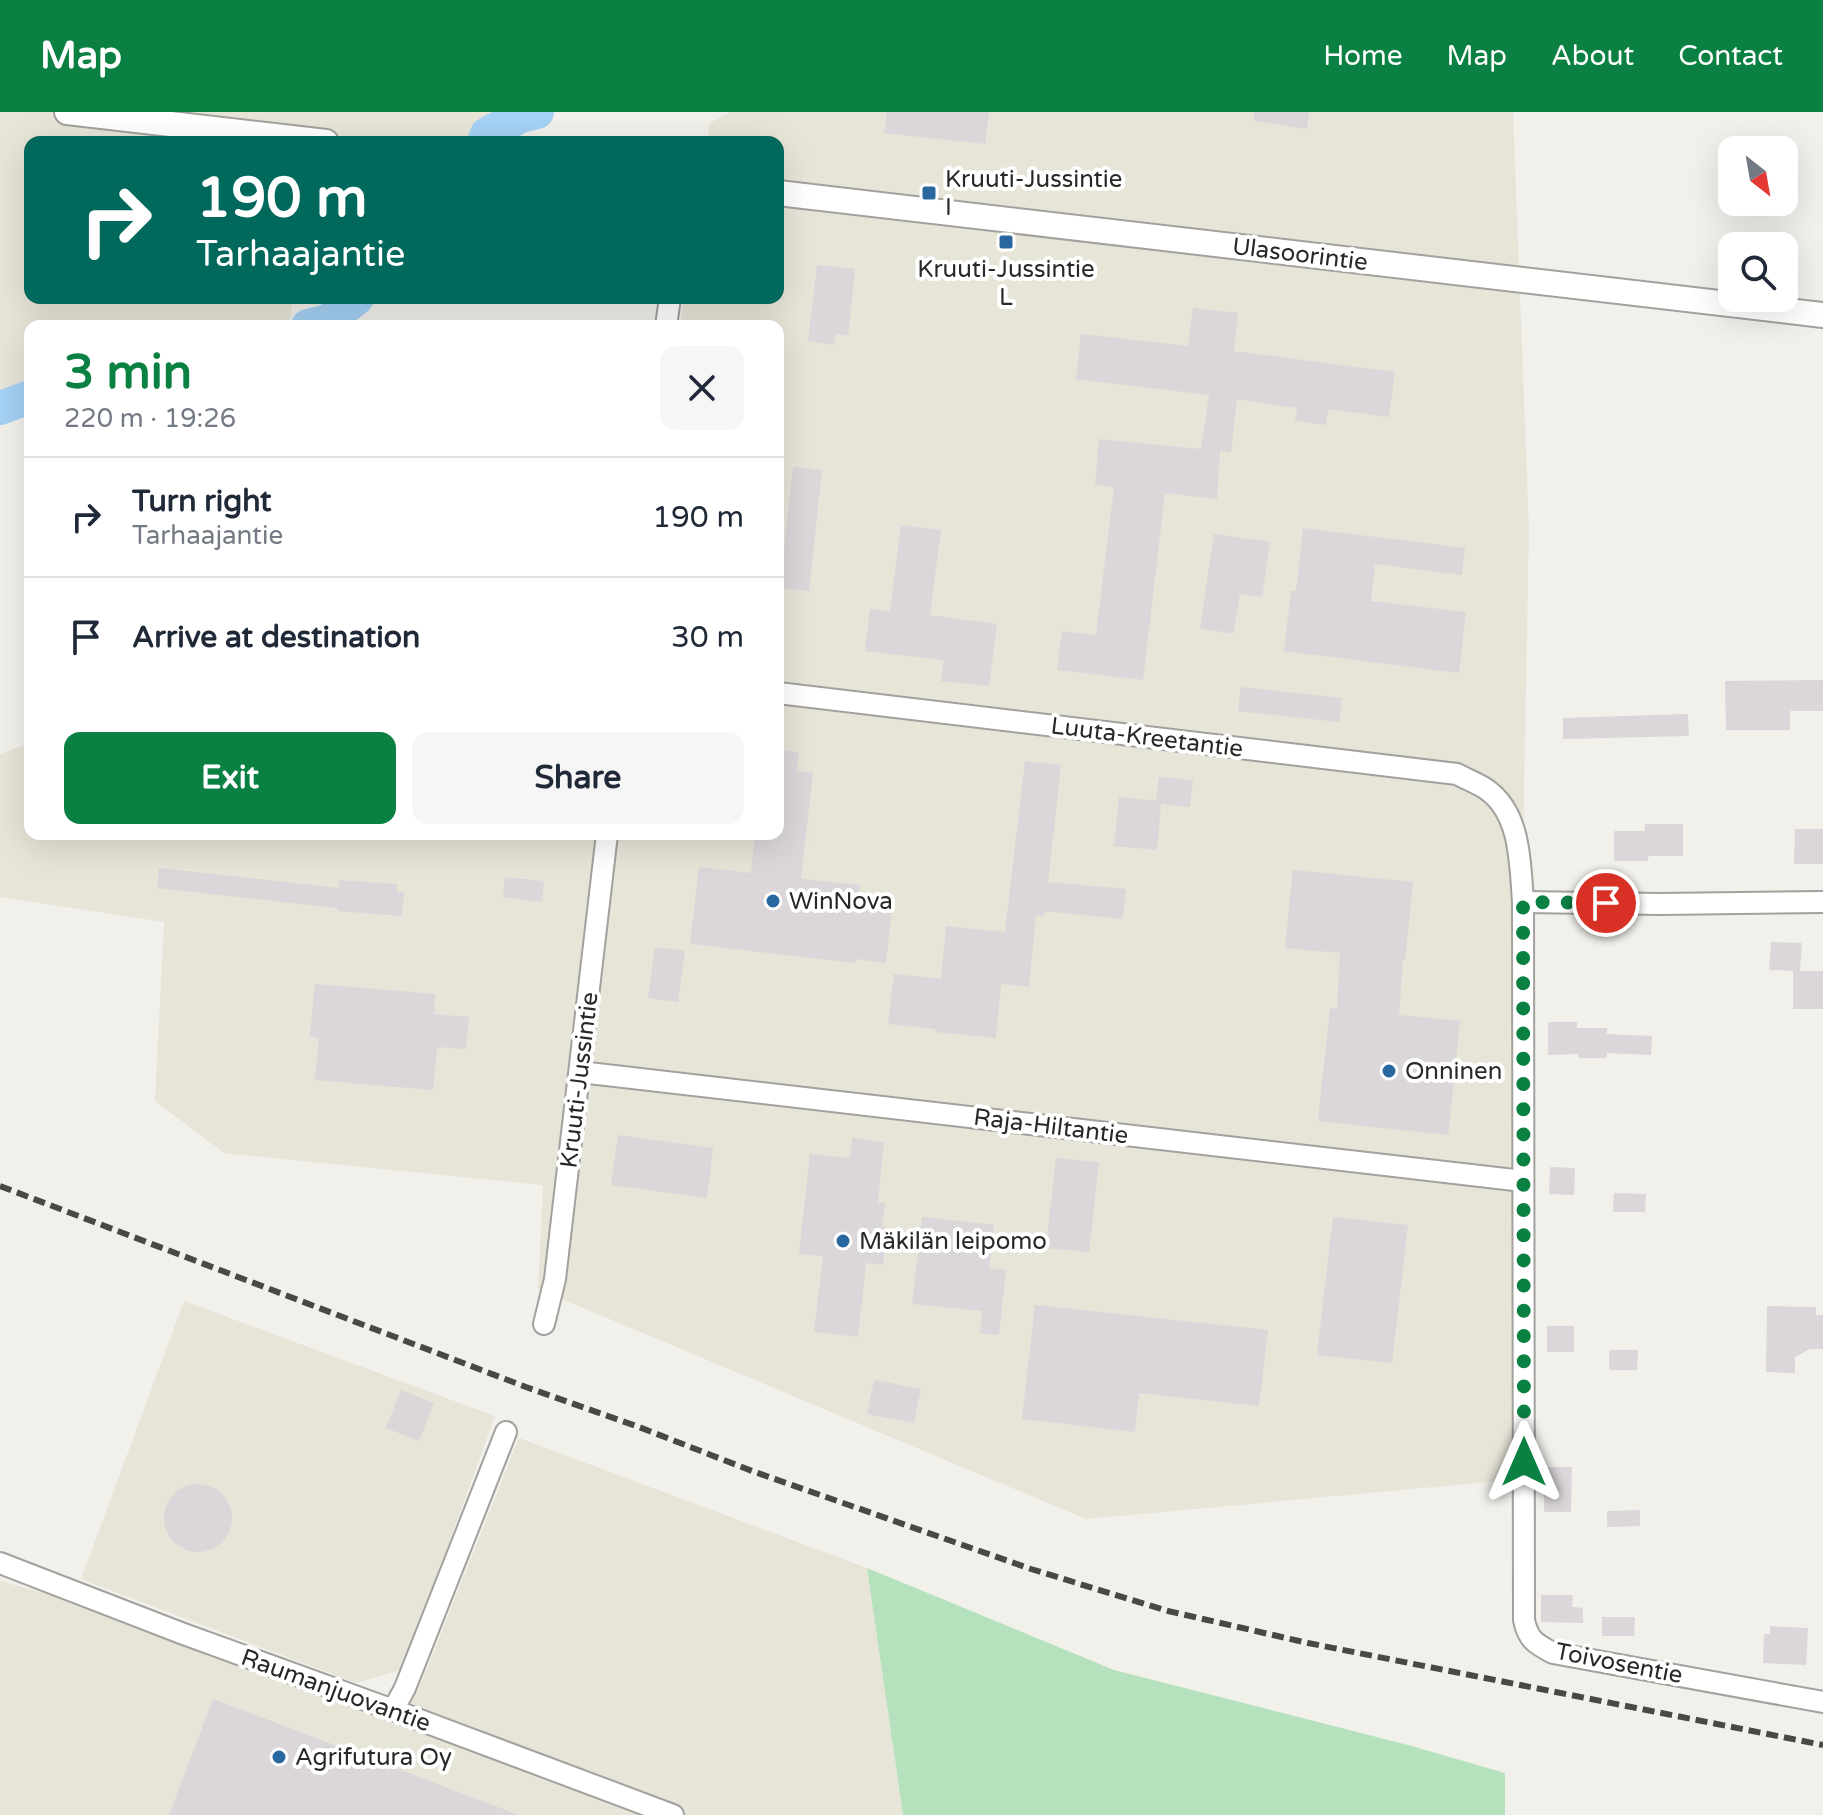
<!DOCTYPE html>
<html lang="en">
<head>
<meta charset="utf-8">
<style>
	:root { --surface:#fff; --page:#f6f6f7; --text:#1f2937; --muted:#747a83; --line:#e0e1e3; --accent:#0b8043 }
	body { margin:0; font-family:"Varela Round",sans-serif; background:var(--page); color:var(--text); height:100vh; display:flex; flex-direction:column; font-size:30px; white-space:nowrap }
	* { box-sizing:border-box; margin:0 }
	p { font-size:26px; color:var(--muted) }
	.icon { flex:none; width:44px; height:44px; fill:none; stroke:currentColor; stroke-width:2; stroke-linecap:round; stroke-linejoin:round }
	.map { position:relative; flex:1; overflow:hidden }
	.drawer { position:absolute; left:24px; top:208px; width:760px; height:520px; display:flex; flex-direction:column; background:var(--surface); border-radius:16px; box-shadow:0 8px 32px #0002 }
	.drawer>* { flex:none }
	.guide { position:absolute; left:24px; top:24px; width:760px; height:168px; border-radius:16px; box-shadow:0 8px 32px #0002; background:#00695c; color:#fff; overflow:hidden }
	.needle { width:52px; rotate:149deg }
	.tools { position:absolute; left:1718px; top:24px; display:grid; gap:16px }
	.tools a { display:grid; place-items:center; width:80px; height:80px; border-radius:16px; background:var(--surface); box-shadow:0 8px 32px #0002; font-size:40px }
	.pin { position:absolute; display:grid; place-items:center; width:68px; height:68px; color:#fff; margin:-34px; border:4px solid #fff; border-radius:50%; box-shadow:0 2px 8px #0007 }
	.me { position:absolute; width:88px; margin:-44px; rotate:0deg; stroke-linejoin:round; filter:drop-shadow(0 0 6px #0008) }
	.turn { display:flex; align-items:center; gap:28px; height:168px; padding:0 40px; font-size:36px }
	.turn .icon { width:104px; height:104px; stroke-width:2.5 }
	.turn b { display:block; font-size:56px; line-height:68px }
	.round { display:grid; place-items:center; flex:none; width:84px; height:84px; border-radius:16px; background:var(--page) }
	.headline { display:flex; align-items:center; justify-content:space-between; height:136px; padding:0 40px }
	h1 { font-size:48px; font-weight:800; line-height:60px; color:var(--accent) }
	.primary-button { display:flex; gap:16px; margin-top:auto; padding:16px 40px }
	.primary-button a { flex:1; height:92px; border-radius:16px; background:var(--accent); color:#fff; font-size:32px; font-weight:800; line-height:92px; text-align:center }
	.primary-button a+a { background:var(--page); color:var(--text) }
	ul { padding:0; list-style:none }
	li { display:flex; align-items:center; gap:24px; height:120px; padding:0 40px; border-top:2px solid var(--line) }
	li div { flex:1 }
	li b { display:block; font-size:30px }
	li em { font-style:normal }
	header { display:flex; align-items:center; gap:48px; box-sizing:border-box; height:112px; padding:0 40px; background:var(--accent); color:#fff }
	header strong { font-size:38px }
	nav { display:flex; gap:44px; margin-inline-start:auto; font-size:28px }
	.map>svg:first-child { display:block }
	.built { fill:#e7e4d8 }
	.green { fill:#b5e2bc }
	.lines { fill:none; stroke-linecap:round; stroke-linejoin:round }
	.river { stroke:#a4d1f4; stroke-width:34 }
	.building { fill:#dad6da }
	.minor-casing { stroke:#a2a19d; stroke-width:24 }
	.tertiary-casing { stroke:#a2a19d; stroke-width:28 }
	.minor { stroke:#fff; stroke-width:20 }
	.tertiary { stroke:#fff; stroke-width:24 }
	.rail { stroke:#484846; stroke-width:6; stroke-dasharray:12 6; stroke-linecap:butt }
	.route { stroke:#0b8043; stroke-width:14; stroke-dasharray:0 25.2 }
	.poi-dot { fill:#2a679e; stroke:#fff; stroke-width:3 }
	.labels { text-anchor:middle; stroke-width:8; stroke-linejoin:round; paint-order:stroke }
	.poi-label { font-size:24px; fill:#282826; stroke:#fff; text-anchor:start }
	.street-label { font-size:24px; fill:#282826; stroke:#fff }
</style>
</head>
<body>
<header>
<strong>Map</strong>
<nav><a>Home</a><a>Map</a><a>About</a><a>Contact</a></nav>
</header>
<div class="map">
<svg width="1823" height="1703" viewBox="0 0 1823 1703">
	<rect width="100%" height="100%" fill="#f1f0eb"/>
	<g class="built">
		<path d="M0,0H510L474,30H30V186H293L289,211L279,214H30V283L0,292Z"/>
		<path d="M730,0H1513L1529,416L1511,1368L1086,1407L538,1177L543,1073L224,1041L155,989L164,810L0,785V642L30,631V722H778V214H680L684,186H778V30H707L710,11Z"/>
		<path d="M184,1189L495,1304L403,1557L356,1571L81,1467Z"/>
		<path d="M519,1326L867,1456L903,1703H0V1469L70,1488L350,1594L418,1579Z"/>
	</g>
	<path class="green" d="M867,1456L1114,1558L1408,1633L1505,1661V1703H903Z"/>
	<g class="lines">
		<g class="river">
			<path d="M484,30L487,22L521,4L537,0"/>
			<path d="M308,214L328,209L357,186"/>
			<path d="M0,296L30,285"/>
		</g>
	</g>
	<g class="building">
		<path d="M887,0H989L985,32L884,21Z"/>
		<path d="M1254,0H1309L1307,17L1254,9Z"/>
		<path d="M817,153L855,157L848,224L836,222L834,233L808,229Z"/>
		<path d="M1193,196L1238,201L1234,239L1395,260L1389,305L1328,297L1326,313L1295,309L1297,296L1237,287L1231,340L1220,339L1217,387L1165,381L1143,568L1057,558L1062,519L1096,523L1114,375L1095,373L1099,327L1201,337L1209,283L1076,267L1081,222L1188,234Z"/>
		<path d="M793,355L822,358L809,479L780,476Z"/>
		<path d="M901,413L941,418L930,503L997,512L989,574L941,569L944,548L865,539L870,497L890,499Z"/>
		<path d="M1303,416L1465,436L1462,463L1375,452L1371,489L1466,500L1459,561L1284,539L1291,479H1296Z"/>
		<path d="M1214,422L1270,430L1262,485L1240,482L1233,522L1200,516Z"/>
		<path d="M1823,568V599H1790V618H1726L1725,569Z"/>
		<path d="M1241,575L1342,586L1339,610L1238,599Z"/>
		<path d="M1688,602L1689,624L1563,627V606Z"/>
		<path d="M778,638L799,640L797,659L813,661L801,767L860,773L857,792L892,796L886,851L856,847V851L690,832L699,755L751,761L755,722H778Z"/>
		<path d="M1025,649L1061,653L1048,770L1126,777L1123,807L1044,799V804L1036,803L1029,875L1001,872L996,926L935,920L936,917L888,912L894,862L941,867L946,814L1005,820Z"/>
		<path d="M1159,665L1193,668L1190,695L1161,692L1157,738L1114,734L1119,685L1156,689Z"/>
		<path d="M1645,712H1683V744H1649L1647,749H1614V719H1645Z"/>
		<path d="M1795,717H1823V752H1794Z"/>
		<path d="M159,756L339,776V768L397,772V780H404L402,804L337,799V796L157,776Z"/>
		<path d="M1293,758L1413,770L1405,848L1403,847L1399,903L1460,909L1448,1023L1318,1009L1330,896L1337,897L1340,841L1285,836Z"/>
		<path d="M505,765L544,769L542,790L503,785Z"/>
		<path d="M1771,830L1802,831L1800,859L1769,858Z"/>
		<path d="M655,835L685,839L678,890L648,886Z"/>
		<rect x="1793" y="859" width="30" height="38"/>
		<path d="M315,872L435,882L434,902L469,905L466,937L437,935L433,978L315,968L319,926L310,925Z"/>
		<path d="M1548,910H1577V916H1607V922L1652,924L1651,943L1607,941V946H1579L1578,942L1548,943Z"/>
		<path d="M618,1023L713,1036L707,1086L611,1073Z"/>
		<path d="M852,1026L884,1030L878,1090L885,1091L882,1115H887L883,1153L866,1151L858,1225L814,1220L823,1144L799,1142L810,1042L850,1046Z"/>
		<path d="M1056,1046L1099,1050L1089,1140L1046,1136Z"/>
		<path d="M1550,1055L1575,1056L1574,1083L1549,1082Z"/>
		<path d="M1614,1081L1646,1082L1645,1100H1613Z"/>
		<path d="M922,1105L994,1113L989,1156L1006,1158L999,1223L980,1221L982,1199L912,1192Z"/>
		<path d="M1333,1105L1408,1113L1392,1251L1317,1243Z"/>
		<path d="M1035,1193L1268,1218L1259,1294L1139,1281L1135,1320L1022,1307Z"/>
		<path d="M1767,1194L1816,1195V1203H1823V1237H1810L1795,1245V1261L1766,1260Z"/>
		<rect x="1547" y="1214" width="27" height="26"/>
		<path d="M1609,1238H1638L1637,1258H1609Z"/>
		<path d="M874,1268L921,1277L914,1311L867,1302Z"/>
		<path d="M401,1278L434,1291L419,1329L386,1316Z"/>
		<path d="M1544,1355H1572L1571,1400H1544Z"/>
		<circle cx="198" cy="1406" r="34"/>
		<path d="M1640,1398V1414L1607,1415V1399Z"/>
		<path d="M1541,1483H1573L1572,1495L1583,1496V1511L1541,1510Z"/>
		<path d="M1602,1505H1635L1634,1524H1602Z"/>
		<path d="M1770,1514L1808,1516L1806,1553L1763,1551L1764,1522H1770Z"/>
		<path d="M213,1587L516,1702L515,1703H169Z"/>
	</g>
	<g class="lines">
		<defs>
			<g id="minor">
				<path d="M666,214L670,186"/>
				<path d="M778,581L1457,662C1466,667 1477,671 1486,677C1521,701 1520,751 1523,790L1524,1508C1528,1528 1536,1532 1553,1541L1823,1590"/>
				<path d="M1523,790L1661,792L1823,790"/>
				<path d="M580,960L1523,1069"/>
				<path d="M544,1212L555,1167L607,722"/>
				<path d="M0,1451L181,1521L393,1598L673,1703"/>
				<path d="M393,1598L405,1576L506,1320"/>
			</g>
			<g id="tertiary">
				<path d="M67,0L326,30"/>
				<path d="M778,81L1823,203"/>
			</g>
		</defs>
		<use href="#minor" class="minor-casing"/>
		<use href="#tertiary" class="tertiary-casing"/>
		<use href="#minor" class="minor"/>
		<use href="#tertiary" class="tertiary"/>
		<path class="rail" d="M0,1074L526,1275L639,1315L752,1359L1031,1457L1168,1499L1308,1531L1823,1633"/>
	</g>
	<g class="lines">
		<path class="route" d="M1524,1350L1523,790L1606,791"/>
	</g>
	<g class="poi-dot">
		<rect x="921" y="73" width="16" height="16" rx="4"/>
		<rect x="998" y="122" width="16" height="16" rx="4"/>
		<circle cx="773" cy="789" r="8"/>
		<circle cx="1389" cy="959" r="8"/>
		<circle cx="843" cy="1129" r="8"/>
		<circle cx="279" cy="1645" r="8"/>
	</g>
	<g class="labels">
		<g class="poi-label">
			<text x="945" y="75">Kruuti-Jussintie<tspan x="945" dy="28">I</tspan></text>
			<text x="1006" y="165" text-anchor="middle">Kruuti-Jussintie<tspan x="1006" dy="28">L</tspan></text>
			<text x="789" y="797">WinNova</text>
			<text x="1405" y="967">Onninen</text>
			<text x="859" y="1137">Mäkilän leipomo</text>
			<text x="295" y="1653">Agrifutura Oy</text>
		</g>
		<g class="street-label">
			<text transform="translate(1300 142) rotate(7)" y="8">Ulasoorintie</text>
			<text transform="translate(1147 625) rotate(7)" y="8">Luuta-Kreetantie</text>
			<text transform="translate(579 968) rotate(-83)" y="8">Kruuti-Jussintie</text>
			<text transform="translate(1051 1014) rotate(7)" y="8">Raja-Hiltantie</text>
			<text transform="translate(1619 1551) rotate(11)" y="8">Toivosentie</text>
			<text transform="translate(336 1578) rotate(20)" y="8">Raumanjuovantie</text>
		</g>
	</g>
</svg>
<div class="tools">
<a><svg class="needle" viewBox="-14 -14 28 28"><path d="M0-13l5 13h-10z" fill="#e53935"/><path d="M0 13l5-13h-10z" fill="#747a83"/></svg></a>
<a><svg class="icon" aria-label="search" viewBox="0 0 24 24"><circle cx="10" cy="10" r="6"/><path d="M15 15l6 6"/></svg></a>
</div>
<div class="pin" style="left:1606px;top:791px;background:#d93025"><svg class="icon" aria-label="arrive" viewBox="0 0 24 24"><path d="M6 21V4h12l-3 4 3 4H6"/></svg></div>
<svg class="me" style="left:1524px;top:1350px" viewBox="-20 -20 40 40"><path d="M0-17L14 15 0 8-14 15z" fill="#0b8043" stroke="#fff" stroke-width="4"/></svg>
<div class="guide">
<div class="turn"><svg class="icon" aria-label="right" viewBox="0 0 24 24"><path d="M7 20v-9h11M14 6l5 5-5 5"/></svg><div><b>190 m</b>Tarhaajantie</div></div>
</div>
<section class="drawer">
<div class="headline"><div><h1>3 min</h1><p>220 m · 19:26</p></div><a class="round"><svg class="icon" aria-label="close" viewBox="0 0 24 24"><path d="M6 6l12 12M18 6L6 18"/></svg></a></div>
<ul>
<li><svg class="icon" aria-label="right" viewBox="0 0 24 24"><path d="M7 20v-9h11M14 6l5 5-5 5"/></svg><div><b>Turn right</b><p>Tarhaajantie</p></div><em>190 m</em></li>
<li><svg class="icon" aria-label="arrive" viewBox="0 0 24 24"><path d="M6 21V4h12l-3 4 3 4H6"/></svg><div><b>Arrive at destination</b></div><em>30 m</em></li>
</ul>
<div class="primary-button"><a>Exit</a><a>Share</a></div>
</section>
</div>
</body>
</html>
